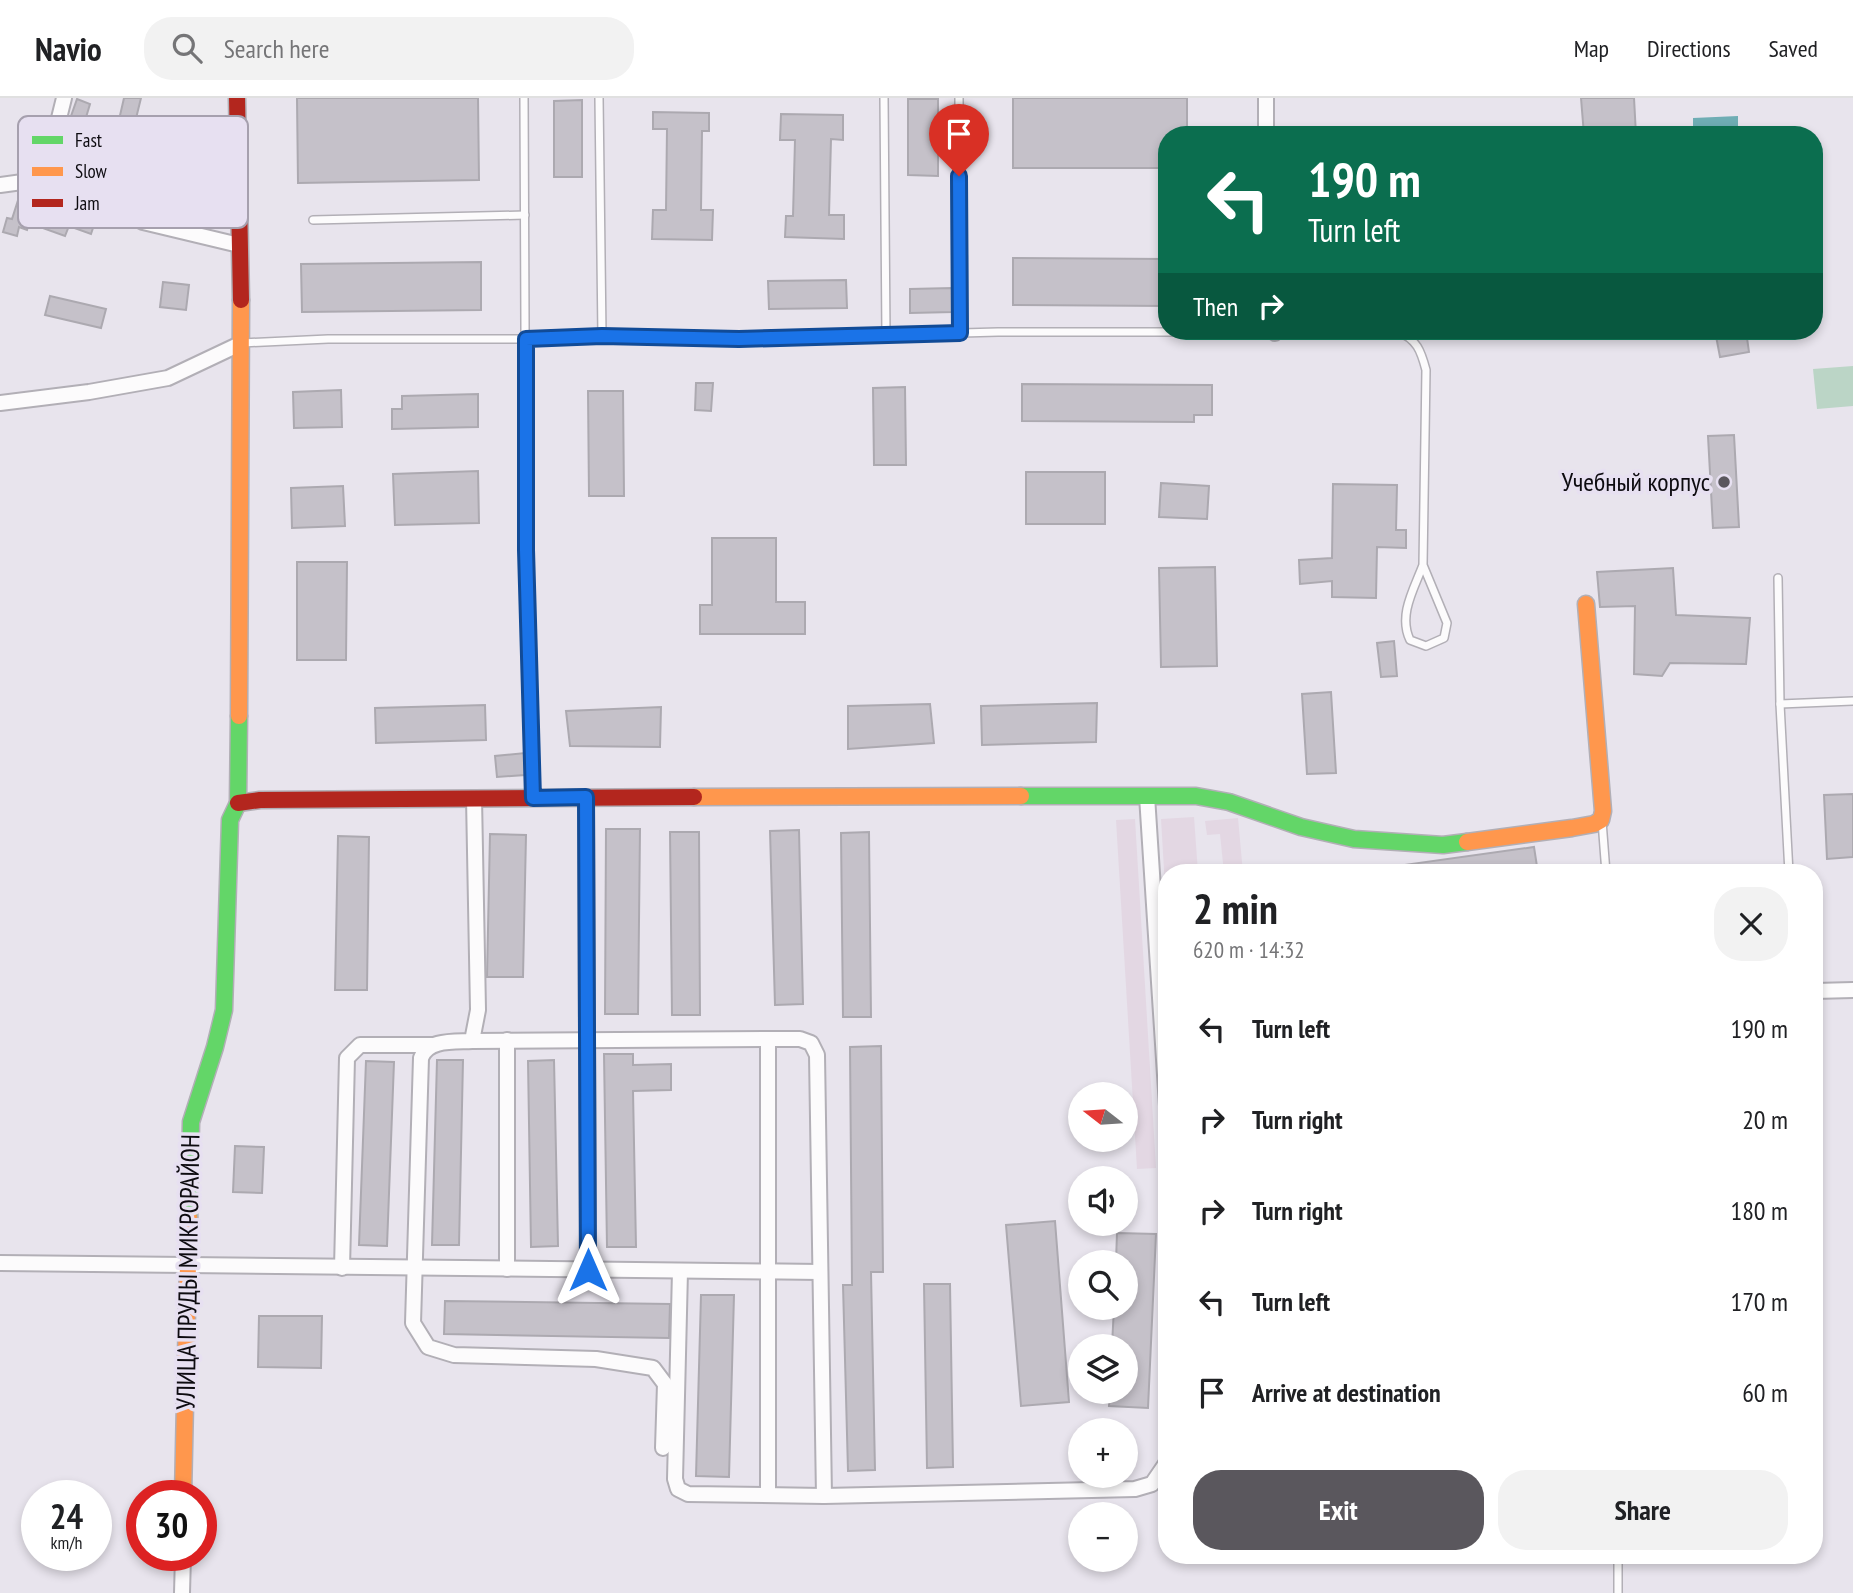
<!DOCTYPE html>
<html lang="en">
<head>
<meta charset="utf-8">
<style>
	:root { --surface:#fff; --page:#f2f2f2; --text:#202124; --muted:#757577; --line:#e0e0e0; --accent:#5a575d }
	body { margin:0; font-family:"PT Sans Narrow",sans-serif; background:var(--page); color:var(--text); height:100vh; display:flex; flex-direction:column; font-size:26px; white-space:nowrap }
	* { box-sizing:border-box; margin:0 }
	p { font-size:23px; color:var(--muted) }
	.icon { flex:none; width:38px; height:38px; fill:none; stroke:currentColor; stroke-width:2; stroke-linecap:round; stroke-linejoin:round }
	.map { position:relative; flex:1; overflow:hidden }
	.details { position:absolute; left:1158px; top:766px; width:665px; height:700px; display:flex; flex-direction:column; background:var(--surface); border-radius:28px; box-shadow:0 4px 10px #0003 }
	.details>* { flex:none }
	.guide { position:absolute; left:1158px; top:28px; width:665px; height:214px; border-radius:28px; box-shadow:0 4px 10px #0003; background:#0b6e4f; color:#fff; overflow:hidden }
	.needle { width:46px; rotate:287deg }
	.fabs { position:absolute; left:1068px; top:984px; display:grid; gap:14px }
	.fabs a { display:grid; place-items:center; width:70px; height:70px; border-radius:50%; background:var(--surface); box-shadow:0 4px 10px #0003; font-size:35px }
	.speed { position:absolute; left:21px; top:1382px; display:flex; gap:14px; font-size:35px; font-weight:700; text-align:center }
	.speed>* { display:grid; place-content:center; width:91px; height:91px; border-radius:50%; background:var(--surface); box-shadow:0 4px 10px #0003; line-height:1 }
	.speed small { font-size:18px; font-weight:400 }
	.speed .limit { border:10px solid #d22; background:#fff; color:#111 }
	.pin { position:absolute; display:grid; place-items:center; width:60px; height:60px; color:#fff; margin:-72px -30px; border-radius:50% 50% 50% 0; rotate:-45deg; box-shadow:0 0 7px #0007 }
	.pin .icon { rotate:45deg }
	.me { position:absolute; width:77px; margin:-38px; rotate:0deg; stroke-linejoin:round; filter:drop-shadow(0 0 5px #0008) }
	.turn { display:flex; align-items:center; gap:24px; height:147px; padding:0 35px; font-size:32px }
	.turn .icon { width:91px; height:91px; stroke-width:2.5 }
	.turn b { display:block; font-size:49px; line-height:60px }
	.then { display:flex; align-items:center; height:66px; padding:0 35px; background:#0003; gap:14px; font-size:26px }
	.round { display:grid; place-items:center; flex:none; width:74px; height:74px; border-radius:28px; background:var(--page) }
	.headline { display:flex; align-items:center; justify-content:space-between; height:119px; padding:0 35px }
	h1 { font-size:42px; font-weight:700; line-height:52px }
	.primary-button { display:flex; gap:14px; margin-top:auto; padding:14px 35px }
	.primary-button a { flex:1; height:80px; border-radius:28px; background:var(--accent); color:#fff; font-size:28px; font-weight:700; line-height:80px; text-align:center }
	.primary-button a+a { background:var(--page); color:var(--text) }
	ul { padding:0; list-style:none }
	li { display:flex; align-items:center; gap:21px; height:91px; padding:0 35px }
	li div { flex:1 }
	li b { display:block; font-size:26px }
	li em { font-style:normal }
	header { display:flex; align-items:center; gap:42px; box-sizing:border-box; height:98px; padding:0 35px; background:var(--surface); border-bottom:2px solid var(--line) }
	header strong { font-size:33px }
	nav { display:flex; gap:38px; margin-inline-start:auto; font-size:24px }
	.search { width:490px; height:63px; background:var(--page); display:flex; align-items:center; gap:18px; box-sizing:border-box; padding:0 24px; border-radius:28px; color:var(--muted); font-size:26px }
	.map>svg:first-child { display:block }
	.industrial { fill:#e3d7e3 }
	.green { fill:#bbd5c6 }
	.water { fill:#6fadb4 }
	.building { fill:#c5c1c9; stroke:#aca9b0; stroke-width:2 }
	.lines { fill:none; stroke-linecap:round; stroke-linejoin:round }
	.lane-casing { stroke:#b2afb6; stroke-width:10 }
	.street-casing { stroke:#b2afb6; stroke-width:18 }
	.fast-casing { stroke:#b2afb6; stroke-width:19 }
	.slow-casing { stroke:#b2afb6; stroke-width:19 }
	.jam-casing { stroke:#b2afb6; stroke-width:19 }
	.lane { stroke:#fcfbfc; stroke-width:7 }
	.street { stroke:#fcfbfc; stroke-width:14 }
	.fast { stroke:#63d668; stroke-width:16 }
	.slow { stroke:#ff974d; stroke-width:16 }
	.jam { stroke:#b3261e; stroke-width:16 }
	.route-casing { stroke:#114b97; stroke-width:18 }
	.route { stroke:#1a73e8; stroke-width:12 }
	.poi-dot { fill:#5a575d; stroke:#e7e0f1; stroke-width:2.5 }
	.labels { text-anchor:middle; stroke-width:7; stroke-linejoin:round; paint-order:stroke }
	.poi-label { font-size:26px; fill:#0d0b10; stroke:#e7e0f1; text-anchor:end }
	.street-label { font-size:26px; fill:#0d0b10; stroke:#e7e0f1 }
	.key { fill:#e7e0f1; stroke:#a6a0ae; stroke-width:2 }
	.key-label { font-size:19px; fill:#0d0b10 }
</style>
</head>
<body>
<header>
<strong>Navio</strong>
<div class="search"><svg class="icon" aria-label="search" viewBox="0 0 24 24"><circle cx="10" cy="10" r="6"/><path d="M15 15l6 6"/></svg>Search here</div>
<nav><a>Map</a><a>Directions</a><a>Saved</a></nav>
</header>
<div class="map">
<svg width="1853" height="1495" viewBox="0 0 1853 1495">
	<rect width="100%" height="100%" fill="#e8e4ed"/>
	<g class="industrial">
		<path d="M1194,719L1198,775H1167V822L1161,721Z"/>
		<path d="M1238,720L1243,775H1224L1220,736L1207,737L1205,723Z"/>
		<path d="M1135,721L1156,1070L1137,1071L1116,722Z"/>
	</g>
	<path class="green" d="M1853,268V308L1817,311L1813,271Z"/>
	<path class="water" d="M1738,18V37H1693V20Z"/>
	<g class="building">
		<path d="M124,0H141L128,53L113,48Z"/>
		<path d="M297,0H478L479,82L298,85Z"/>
		<path d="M1013,0H1187V37H1167V70H1013Z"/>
		<path d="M1581,0H1634L1636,37H1584Z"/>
		<path d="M77,1L90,6L84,26L70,21Z"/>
		<path d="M908,1H938V78L908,77Z"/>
		<path d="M582,2V79H554V3Z"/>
		<path d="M653,14L709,15V33H702L701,112H713L712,142L652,141L653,112H666L667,31H653Z"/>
		<path d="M781,16L843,17V42L831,41L829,117H844V141L785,139L786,118H793L795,42H780Z"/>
		<path d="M45,92L65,94L68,96L67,100L99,112L91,136L69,128L65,138L29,125L27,132L19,129L17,138L3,134L7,120L12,121L20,96L41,103Z"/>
		<path d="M1013,160L1167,161V208L1013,207Z"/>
		<path d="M481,164V212L302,214L301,166Z"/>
		<path d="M846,182L847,210L769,211L768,183Z"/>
		<path d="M163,184L189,187L186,212L160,209Z"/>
		<path d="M952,190L953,214L910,215V191Z"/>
		<path d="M50,198L106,211L101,230L45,217Z"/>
		<path d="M1746,233L1749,254L1720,259L1716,238Z"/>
		<path d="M696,285H713L711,313L695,312Z"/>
		<path d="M1022,286L1212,287V317H1194V324L1022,323Z"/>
		<path d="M905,289L906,367H874L873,290Z"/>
		<path d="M341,292L342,329L294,330L293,294Z"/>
		<path d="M588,293H623L624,398H589Z"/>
		<path d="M478,296V329L392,331V311H402V298Z"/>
		<path d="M1734,337L1739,429L1713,430L1708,338Z"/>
		<path d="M478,373L479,425L395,427L393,376Z"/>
		<rect x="1026" y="374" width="79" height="52"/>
		<path d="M1161,385L1209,388L1207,421L1159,419Z"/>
		<path d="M1333,386L1397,387L1396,432H1406V450L1377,449L1376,500L1332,499V483L1300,486L1299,462L1332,460Z"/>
		<path d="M343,388L345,428L292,430L291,390Z"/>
		<path d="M712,440H776V504H805V536H700V507H712Z"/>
		<path d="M297,464H347L346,562H297Z"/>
		<path d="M1215,469L1217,568L1161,569L1159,470Z"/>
		<path d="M1673,470L1676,517L1750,520L1746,566L1670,565L1662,578L1634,576L1635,508L1600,509L1597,474Z"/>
		<path d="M1394,543L1397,578L1381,579L1377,545Z"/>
		<path d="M1331,594L1336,675L1307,676L1302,596Z"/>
		<path d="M1097,605L1096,644L982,647L981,608Z"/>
		<path d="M930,606L934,645L848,651V608Z"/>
		<path d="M485,607L486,642L376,645L375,610Z"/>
		<path d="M661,609L660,649L570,648L566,613Z"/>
		<path d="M525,655V677L497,679L495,658Z"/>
		<path d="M1853,696V759L1827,761L1824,697Z"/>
		<path d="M606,731H640L638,916H605Z"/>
		<path d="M799,732L803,906L775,907L770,733Z"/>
		<path d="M670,734H699L700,917H672Z"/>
		<path d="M869,734L871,919H843L841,735Z"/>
		<path d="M490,736L526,737L523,879H487Z"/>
		<path d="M338,738L369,739L367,892H335Z"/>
		<path d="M1534,749L1538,775H1405L1404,767Z"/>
		<path d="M881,948L883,1174H871L875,1372L848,1373L843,1187H852L850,949Z"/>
		<path d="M604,956H633V967L671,966V992L633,993L636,1149H607Z"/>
		<path d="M437,962H463L459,1147H432Z"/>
		<path d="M554,962L558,1148L531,1149L528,963Z"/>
		<path d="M366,963L394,964L387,1148L359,1147Z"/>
		<path d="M235,1048L264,1049L262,1095L233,1094Z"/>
		<path d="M1055,1123L1069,1304L1021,1308L1006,1127Z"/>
		<path d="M1117,1135L1156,1136L1148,1310L1109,1308L1110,1293H1125V1248H1112L1114,1209H1125V1164H1116Z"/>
		<path d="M924,1186H950L953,1369L927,1370Z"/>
		<path d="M701,1197H734L729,1379L696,1378Z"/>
		<path d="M445,1203L670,1206L669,1240L444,1236Z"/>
		<path d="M259,1218H322L321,1270L258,1269Z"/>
	</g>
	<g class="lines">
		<defs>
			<g id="lane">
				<path d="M524,0L526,452L532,699"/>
				<path d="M599,0L602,238"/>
				<path d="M884,0L886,237"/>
				<path d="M959,0L960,235"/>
				<path d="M313,122L525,117"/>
				<path d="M1275,235L1397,233C1417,241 1421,253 1426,272L1423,467L1447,525L1444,540L1426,548L1410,542C1398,517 1414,491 1423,467"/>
				<path d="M242,245L328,241H526L602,238L739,241L998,234H1222"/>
				<path d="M1778,480L1780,606L1789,775"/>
				<path d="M1780,606L1853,603"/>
				<path d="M1602,723L1606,775"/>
				<path d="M1618,1495V1458"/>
			</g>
			<g id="street">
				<path d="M1266,0V37"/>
				<path d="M44,81L64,0"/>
				<path d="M0,87L44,81L68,85L143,124L239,147"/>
				<path d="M1273,233L1275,235"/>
				<path d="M0,305L89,294L168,280L242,245"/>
				<path d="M1147,698L1167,1008"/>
				<path d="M586,699L588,1172"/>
				<path d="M474,700L478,912L472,943C454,944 428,941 421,960L413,1225L428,1249L454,1257L596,1261L653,1270L665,1286L663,1350"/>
				<path d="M1815,893L1853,892"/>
				<path d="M768,941V1397"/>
				<path d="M507,942V1171"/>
				<path d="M472,943L768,941H800L811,945L817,957L824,1398"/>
				<path d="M0,1165L820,1174"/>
				<path d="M342,1170L347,960L360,947H432"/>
				<path d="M680,1173L675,1381L678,1391L688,1396L824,1398L1135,1391L1152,1386L1167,1364"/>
				<path d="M182,1495L183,1458"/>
			</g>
			<g id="fast">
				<path d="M1021,698H1196L1229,704L1301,729L1354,741L1443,747L1467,744"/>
				<path d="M189,1119L191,1024L215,949L224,912L230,722L238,705L239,618"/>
			</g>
			<g id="slow">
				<path d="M239,618L241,202"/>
				<path d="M694,699L1021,698"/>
				<path d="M1467,744L1572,730L1594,726L1601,722L1603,713L1586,506"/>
				<path d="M183,1398L189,1119"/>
			</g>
			<g id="jam">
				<path d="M237,0L241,202"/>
				<path d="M238,705L260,702L694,699"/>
			</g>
		</defs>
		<use href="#lane" class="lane-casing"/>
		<use href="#street" class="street-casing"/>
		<use href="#fast" class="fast-casing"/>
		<use href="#slow" class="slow-casing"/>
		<use href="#jam" class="jam-casing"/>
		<use href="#lane" class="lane"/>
		<use href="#street" class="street"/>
		<use href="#fast" class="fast"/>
		<use href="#slow" class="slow"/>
		<use href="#jam" class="jam"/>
	</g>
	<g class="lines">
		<defs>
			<path id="route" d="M588,1172L586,699L533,700L526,452V241L602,238L739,241L960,235L959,78"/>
		</defs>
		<use href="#route" class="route-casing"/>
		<use href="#route" class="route"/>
	</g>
	<circle class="poi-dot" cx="1724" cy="384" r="7"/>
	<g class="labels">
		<g class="poi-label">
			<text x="1710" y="393">Учебный корпус</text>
		</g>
		<g class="street-label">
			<text transform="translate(188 1174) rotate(-89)" y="9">УЛИЦА ПРУДЫ МИКРОРАЙОН</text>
		</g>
	</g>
	<rect x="18" y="18" width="230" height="112" rx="10" class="key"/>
	<rect x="32" y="38" width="31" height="8" fill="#63d668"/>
	<rect x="32" y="69" width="31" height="9" fill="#ff974d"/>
	<rect x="32" y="101" width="31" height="8" fill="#b3261e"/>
	<g class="key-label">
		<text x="75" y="49">Fast</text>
		<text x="75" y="80">Slow</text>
		<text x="75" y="112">Jam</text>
	</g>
</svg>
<div class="fabs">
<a><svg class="needle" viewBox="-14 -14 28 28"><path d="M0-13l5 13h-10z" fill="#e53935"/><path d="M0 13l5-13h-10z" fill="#757577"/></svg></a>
<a><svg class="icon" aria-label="sound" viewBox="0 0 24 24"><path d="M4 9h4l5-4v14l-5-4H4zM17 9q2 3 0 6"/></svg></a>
<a><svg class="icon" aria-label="search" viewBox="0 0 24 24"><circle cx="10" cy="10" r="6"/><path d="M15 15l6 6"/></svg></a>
<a><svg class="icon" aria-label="layers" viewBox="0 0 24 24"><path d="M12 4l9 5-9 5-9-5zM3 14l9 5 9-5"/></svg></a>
<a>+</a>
<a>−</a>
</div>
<div class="speed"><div>24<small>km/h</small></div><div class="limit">30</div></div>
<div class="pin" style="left:959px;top:78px;background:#d93025"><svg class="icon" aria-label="arrive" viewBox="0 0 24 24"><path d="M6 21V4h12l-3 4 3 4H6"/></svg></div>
<svg class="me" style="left:588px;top:1172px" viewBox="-20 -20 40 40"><path d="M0-17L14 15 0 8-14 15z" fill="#1a73e8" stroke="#fff" stroke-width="4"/></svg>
<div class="guide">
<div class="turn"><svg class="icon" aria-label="left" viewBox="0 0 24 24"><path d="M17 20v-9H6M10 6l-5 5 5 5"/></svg><div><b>190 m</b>Turn left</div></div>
<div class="then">Then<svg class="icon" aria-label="right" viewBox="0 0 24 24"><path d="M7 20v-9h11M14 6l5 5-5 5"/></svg></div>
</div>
<section class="details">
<div class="headline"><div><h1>2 min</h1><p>620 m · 14:32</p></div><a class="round"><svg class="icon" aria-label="close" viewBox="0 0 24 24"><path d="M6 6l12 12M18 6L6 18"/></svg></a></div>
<ul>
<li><svg class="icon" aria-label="left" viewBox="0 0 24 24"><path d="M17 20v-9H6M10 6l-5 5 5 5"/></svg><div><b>Turn left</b></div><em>190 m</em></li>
<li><svg class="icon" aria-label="right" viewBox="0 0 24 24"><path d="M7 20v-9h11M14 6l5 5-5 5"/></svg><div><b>Turn right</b></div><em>20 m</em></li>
<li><svg class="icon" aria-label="right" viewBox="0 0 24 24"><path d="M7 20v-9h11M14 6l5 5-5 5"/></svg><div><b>Turn right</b></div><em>180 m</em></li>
<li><svg class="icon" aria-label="left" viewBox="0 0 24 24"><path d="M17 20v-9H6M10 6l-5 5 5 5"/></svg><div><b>Turn left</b></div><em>170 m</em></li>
<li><svg class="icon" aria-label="arrive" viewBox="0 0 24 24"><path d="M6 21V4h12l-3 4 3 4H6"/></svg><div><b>Arrive at destination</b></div><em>60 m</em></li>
</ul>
<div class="primary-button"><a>Exit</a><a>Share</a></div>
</section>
</div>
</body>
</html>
